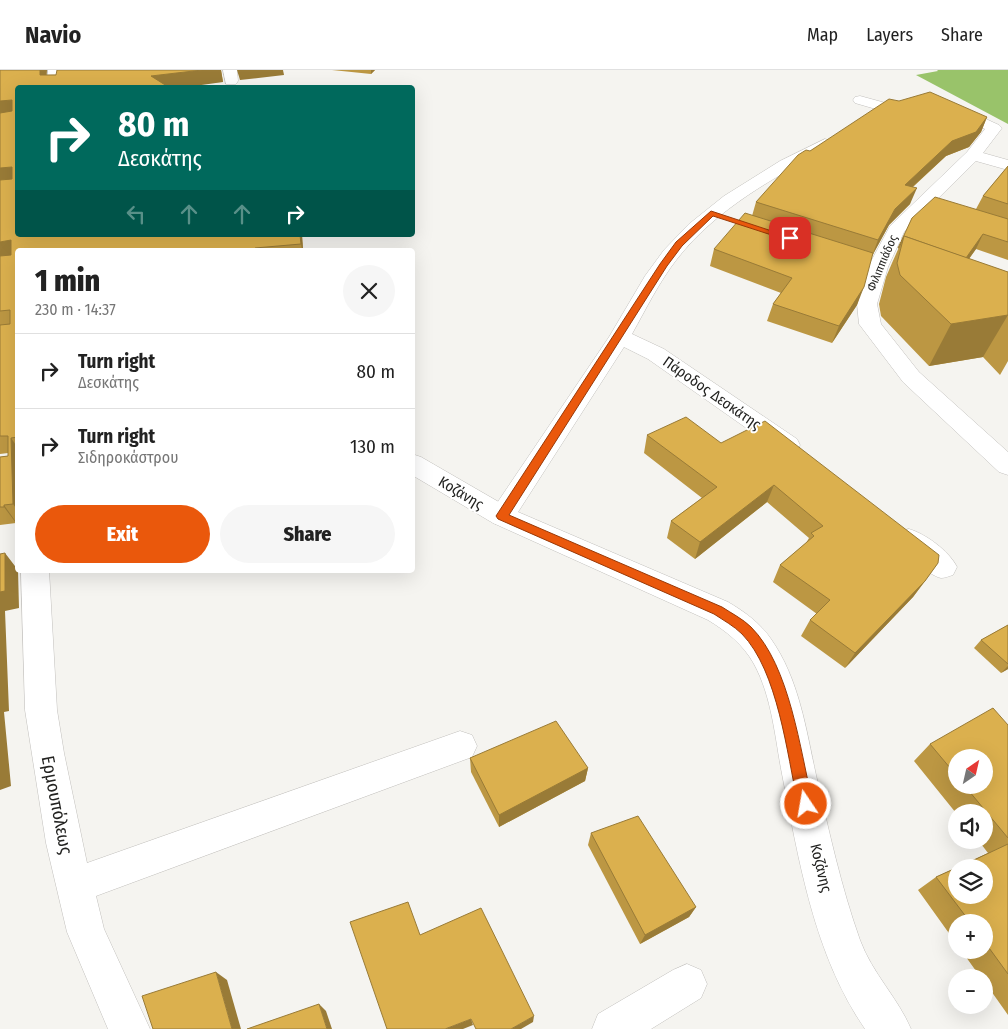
<!DOCTYPE html>
<html lang="en">
<head>
<meta charset="utf-8">
<style>
	:root { --surface:#fff; --page:#f6f6f6; --text:#222; --muted:#767676; --line:#e0e0e0; --accent:#ea580c }
	body { margin:0; font-family:"Fira Sans Condensed",sans-serif; background:var(--page); color:var(--text); height:100vh; display:flex; flex-direction:column; font-size:19px; white-space:nowrap }
	* { box-sizing:border-box; margin:0 }
	p { font-size:16px; color:var(--muted) }
	.icon { flex:none; width:28px; height:28px; fill:none; stroke:currentColor; stroke-width:2; stroke-linecap:round; stroke-linejoin:round }
	.map { position:relative; flex:1; overflow:hidden }
	.panel { position:absolute; left:15px; top:178px; width:400px; height:325px; display:flex; flex-direction:column; background:var(--surface); border-radius:5px; box-shadow:0 5px 20px #0002 }
	.panel>* { flex:none }
	.guide { position:absolute; left:15px; top:15px; width:400px; height:152px; border-radius:5px; box-shadow:0 5px 20px #0002; background:#00695c; color:#fff; overflow:hidden }
	.needle { width:32px; rotate:34deg }
	.fabs { position:absolute; left:948px; top:679px; display:grid; gap:10px }
	.fabs a { display:grid; place-items:center; width:45px; height:45px; border-radius:50%; background:var(--surface); box-shadow:0 5px 20px #0002; font-size:25px }
	.pin { position:absolute; display:grid; place-items:center; width:42px; height:42px; color:#fff; margin:-21px; border-radius:10px; box-shadow:0 2px 8px #0006 }
	.me { position:absolute; width:55px; margin:-28px; rotate:348deg; stroke-linejoin:round; filter:drop-shadow(0 0 4px #0008) }
	.turn { display:flex; align-items:center; gap:18px; height:105px; padding:0 20px; font-size:22px }
	.turn .icon { width:65px; height:65px; stroke-width:2.5 }
	.turn b { display:block; font-size:35px; line-height:42px }
	.lanes { display:flex; align-items:center; height:48px; padding:0 20px; background:#0003; justify-content:center; gap:25px; direction:ltr }
	.lanes .off { opacity:.35 }
	.round { display:grid; place-items:center; flex:none; width:52px; height:52px; border-radius:26px; background:var(--page) }
	.head { display:flex; align-items:center; justify-content:space-between; height:85px; padding:0 20px }
	h1 { font-size:30px; font-weight:800; line-height:38px }
	.button { display:flex; gap:10px; margin-top:auto; padding:10px 20px }
	.button a { flex:1; height:58px; border-radius:30px; background:var(--accent); color:#fff; font-size:20px; font-weight:800; line-height:58px; text-align:center }
	.button a+a { background:var(--page); color:var(--text) }
	ul { padding:0; list-style:none }
	li { display:flex; align-items:center; gap:15px; height:75px; padding:0 20px; border-top:1px solid var(--line) }
	li div { flex:1 }
	li b { display:block; font-size:19px }
	li em { font-style:normal }
	header { display:flex; align-items:center; gap:30px; box-sizing:border-box; height:70px; padding:0 25px; background:var(--surface); border-bottom:1px solid var(--line) }
	header strong { font-size:24px }
	nav { display:flex; gap:28px; margin-inline-start:auto; font-size:18px }
	.map>svg:first-child { display:block }
	.forest { fill:#99c36a }
	.lines { fill:none; stroke-linecap:round; stroke-linejoin:round }
	.minor-casing { stroke:#c2c0bd; stroke-width:1 }
	.tertiary-casing { stroke:#c2c0bd; stroke-width:1 }
	.minor { fill:#fff; fill-rule:evenodd }
	.tertiary { fill:#fff; fill-rule:evenodd }
	.wall { fill:#bc9743; fill-rule:evenodd }
	.shaded-wall { fill:#997b37 }
	.building { fill:#dbb04e; stroke:#997b37 }
	.route { fill:#ea580c; stroke:#983908 }
	.labels { text-anchor:middle; stroke-width:4; stroke-linejoin:round; paint-order:stroke }
	.far-street-label { font-size:12px; fill:#232321; stroke:#fff }
	.street-label { font-size:15px; fill:#232321; stroke:#fff }
	.near-street-label { font-size:18px; fill:#232321; stroke:#fff }
</style>
</head>
<body>
<header>
<strong>Navio</strong>
<nav><a>Map</a><a>Layers</a><a>Share</a></nav>
</header>
<div class="map">
<svg width="1008" height="959" viewBox="0 0 1008 959">
	<rect width="100%" height="100%" fill="#f5f4f0"/>
	<path class="forest" d="M937,0H1008V54L916,5L938,1Z"/>
	<g class="lines">
		<defs>
			<g id="minor">
				<path d="M223,0H237L238,11L236,14H226Z"/>
				<path d="M931,24L999,55L1002,58L983,83L1008,90V100L976,91L904,162L888,197L877,234L881,254L919,302L1008,382V405L999,402L903,312L859,254L857,234L868,197L890,156L967,82L985,59L930,33L893,44L855,33L853,30L855,27L860,26L893,35Z"/>
				<path d="M825,69L831,71L833,74L831,77C775,107 717,138 677,189C659,212 646,239 632,264L664,279L797,369L800,375L797,381L788,383L779,381L648,289L624,277L511,453L502,456L493,453L489,446L493,439L609,267L645,206L664,180L689,154L724,126L780,91Z"/>
				<path d="M909,459C926,464 949,481 957,497L953,505C949,506 945,508 941,508C929,506 901,480 895,469L899,462Z"/>
				<path d="M21,500H49L57,640L64,683L87,793L460,661L472,665L477,676L472,687L96,826L104,859L150,959H108L67,862L46,773L25,640Z"/>
				<path d="M687,894L701,900L707,914L701,928L651,959H592L598,944L673,900Z"/>
			</g>
			<g id="tertiary">
				<path d="M48,0H62L61,18H47Z"/>
				<path d="M412,384L421,387L511,439L728,532C745,542 760,553 771,569C799,609 806,659 816,705C829,761 841,817 860,870C872,903 898,928 911,959H865C814,885 799,791 782,704C775,668 772,627 754,594C743,574 726,561 708,550L493,453L412,405Z"/>
			</g>
		</defs>
		<use href="#minor" class="minor-casing"/>
		<use href="#tertiary" class="tertiary-casing"/>
		<use href="#minor" class="minor"/>
		<use href="#tertiary" class="tertiary"/>
	</g>
	<g class="wall">
		<path d="M0,0L46,5L221,0L223,12L18,18V165H302L303,180H18V452H16V453L0,455V387L8,386V383L0,384Z"/>
		<path d="M332,0H375L371,4Z"/>
		<path d="M899,31L987,47L981,62L969,77L946,86L913,117L910,134L889,155L872,186L857,235L832,273L767,251L773,234L781,223L710,196L714,179L752,146L756,132L810,81Z"/>
		<path d="M1008,96V190L976,179L969,189L1008,202V291L1000,305L983,287L929,296L881,246L879,234L886,207L892,193L912,148L976,139L983,126Z"/>
		<path d="M647,365L721,373L926,510L913,527L845,598L801,566L810,550L817,544L773,512L780,495L806,473L809,468L767,432L695,489L667,468L671,451L702,428L644,383Z"/>
		<path d="M1008,555V599L1001,603L974,578L981,570Z"/>
		<path d="M1008,655V945L984,911V908H981L961,880H984V852H956V873L918,820L936,807L988,783L978,770H984V742H956V743L914,691L930,674ZM956,688L984,715H956Z"/>
		<path d="M470,688L588,698L585,711L499,757L471,702Z"/>
		<path d="M591,763L696,837L689,847L640,874L588,775Z"/>
	</g>
	<g class="shaded-wall">
		<path d="M40,0H47L46,18L40,5Z"/>
		<path d="M202,0H221L223,12L180,18H155L151,6Z"/>
		<path d="M237,0H283L284,5L240,10Z"/>
		<path d="M371,0H375L371,4Z"/>
		<path d="M12,30L18,41L0,47V31Z"/>
		<path d="M987,47L981,62L969,77L946,86L898,130L905,115L952,71Z"/>
		<path d="M12,97L18,109L0,115V98Z"/>
		<path d="M917,118L910,134L889,155L872,186L878,170L895,139Z"/>
		<path d="M983,164L976,179L951,213L959,198Z"/>
		<path d="M300,165H302L303,180H302Z"/>
		<path d="M11,170L18,183L0,190V172Z"/>
		<path d="M864,217L857,235L832,273L839,256Z"/>
		<path d="M1008,245L983,287L929,296L951,254Z"/>
		<path d="M11,368L18,378V441L13,434Z"/>
		<path d="M774,415L767,432L695,489L700,472Z"/>
		<path d="M4,435L16,452V453L4,437Z"/>
		<path d="M5,483L18,500L19,538L5,541L9,641L4,642L11,716L0,720V522Z"/>
		<path d="M938,493L913,527L845,598L855,583Z"/>
		<path d="M1008,596V599L1001,603Z"/>
		<path d="M588,698L585,711L499,757V745Z"/>
		<path d="M696,837L689,847L640,874L645,865Z"/>
		<path d="M216,902L227,910L241,959H232Z"/>
		<path d="M319,934L326,941L332,959H327Z"/>
		<path d="M534,946L533,952L521,959H511Z"/>
		<path d="M471,949L473,955L463,959H445Z"/>
	</g>
	<g class="building">
		<path d="M0,0H40V5H56L57,0H202L151,6L170,18H18V165H300L301,174L255,178V180H18V367L11,368L13,434L4,435V437H0V387L8,386V366H0V255L10,254V240L0,241V186L11,185V170L0,172V110L12,109V97L0,98V43L12,41V30L0,31Z"/>
		<path d="M930,22L987,47L976,62L952,71L905,115L917,118L895,139L878,170L756,132L798,85L806,80L810,81L889,29L899,31Z"/>
		<path d="M1008,96V134L983,126Z"/>
		<path d="M935,127L1008,149V172L983,164L966,188L904,166L899,178H898L912,148Z"/>
		<path d="M745,143L873,183L864,217L839,256L773,234L792,208L714,179Z"/>
		<path d="M904,166L1008,202V245L951,254L900,205L897,193Z"/>
		<path d="M686,347L721,373L765,351L939,485L938,493L925,511L855,583L810,550L830,530L780,495L814,466L811,463L823,456L774,415L700,472L671,451L717,417L647,365Z"/>
		<path d="M5,483V521L0,522V484Z"/>
		<path d="M1008,555V594L981,570Z"/>
		<path d="M993,638L1008,655V768L964,715H984V688H956V705L930,674Z"/>
		<path d="M556,651L588,698L499,745L470,688Z"/>
		<path d="M638,746L696,837L645,865L591,763Z"/>
		<path d="M1008,774V904L984,871V852H970L936,807L956,798V825H984V798H957Z"/>
		<path d="M408,832L420,865L481,838L534,946L511,959H476L471,949L445,959H387L350,852Z"/>
		<path d="M216,902L232,959H153L142,926Z"/>
		<path d="M319,934L327,959H247Z"/>
	</g>
	<path class="route" d="M711,141L793,168L787,170L713,146L682,176L667,196L509,445L722,537C731,543 743,549 751,557C790,596 800,680 813,734L811,739L806,741L800,739L798,734C787,684 778,601 742,564C734,556 723,550 714,544L498,449L496,446L660,194L676,172Z"/>
	<g class="labels">
		<g class="far-street-label">
			<text transform="translate(882 193) rotate(-67)" y="4">Φιλιππιάδος</text>
		</g>
		<g class="street-label">
			<text transform="translate(712 323) rotate(35)" y="5">Πάροδος Δεσκάτης</text>
			<text transform="translate(461 423) rotate(31)" y="5">Κοζάνης</text>
			<text transform="translate(821 798) rotate(76)" y="5">Κοζάνης</text>
		</g>
		<g class="near-street-label">
			<text transform="translate(57 735) rotate(79)" y="6">Ερμουπόλεως</text>
		</g>
	</g>
</svg>
<div class="fabs">
<a><svg class="needle" viewBox="-14 -14 28 28"><path d="M0-13l5 13h-10z" fill="#e53935"/><path d="M0 13l5-13h-10z" fill="#767676"/></svg></a>
<a><svg class="icon" aria-label="sound" viewBox="0 0 24 24"><path d="M4 9h4l5-4v14l-5-4H4zM17 9q2 3 0 6"/></svg></a>
<a><svg class="icon" aria-label="layers" viewBox="0 0 24 24"><path d="M12 4l9 5-9 5-9-5zM3 14l9 5 9-5"/></svg></a>
<a>+</a>
<a>−</a>
</div>
<div class="pin" style="left:790px;top:168px;background:#d93025"><svg class="icon" aria-label="arrive" viewBox="0 0 24 24"><path d="M6 21V4h12l-3 4 3 4H6"/></svg></div>
<svg class="me" style="left:806px;top:734px" viewBox="-20 -20 40 40"><circle r="17" fill="#ea580c" stroke="#fff" stroke-width="3"/><path d="M0-11L8 9 0 5-8 9z" fill="#fff"/></svg>
<div class="guide">
<div class="turn"><svg class="icon" aria-label="right" viewBox="0 0 24 24"><path d="M7 20v-9h11M14 6l5 5-5 5"/></svg><div><b>80 m</b>Δεσκάτης</div></div>
<div class="lanes"><svg class="icon off" aria-label="left" viewBox="0 0 24 24"><path d="M17 20v-9H6M10 6l-5 5 5 5"/></svg><svg class="icon off" aria-label="ahead" viewBox="0 0 24 24"><path d="M12 20V5M6 11l6-6 6 6"/></svg><svg class="icon off" aria-label="ahead" viewBox="0 0 24 24"><path d="M12 20V5M6 11l6-6 6 6"/></svg><svg class="icon" aria-label="right" viewBox="0 0 24 24"><path d="M7 20v-9h11M14 6l5 5-5 5"/></svg></div>
</div>
<section class="panel">
<div class="head"><div><h1>1 min</h1><p>230 m · 14:37</p></div><a class="round"><svg class="icon" aria-label="close" viewBox="0 0 24 24"><path d="M6 6l12 12M18 6L6 18"/></svg></a></div>
<ul>
<li><svg class="icon" aria-label="right" viewBox="0 0 24 24"><path d="M7 20v-9h11M14 6l5 5-5 5"/></svg><div><b>Turn right</b><p>Δεσκάτης</p></div><em>80 m</em></li>
<li><svg class="icon" aria-label="right" viewBox="0 0 24 24"><path d="M7 20v-9h11M14 6l5 5-5 5"/></svg><div><b>Turn right</b><p>Σιδηροκάστρου</p></div><em>130 m</em></li>
</ul>
<div class="button"><a>Exit</a><a>Share</a></div>
</section>
</div>
</body>
</html>
